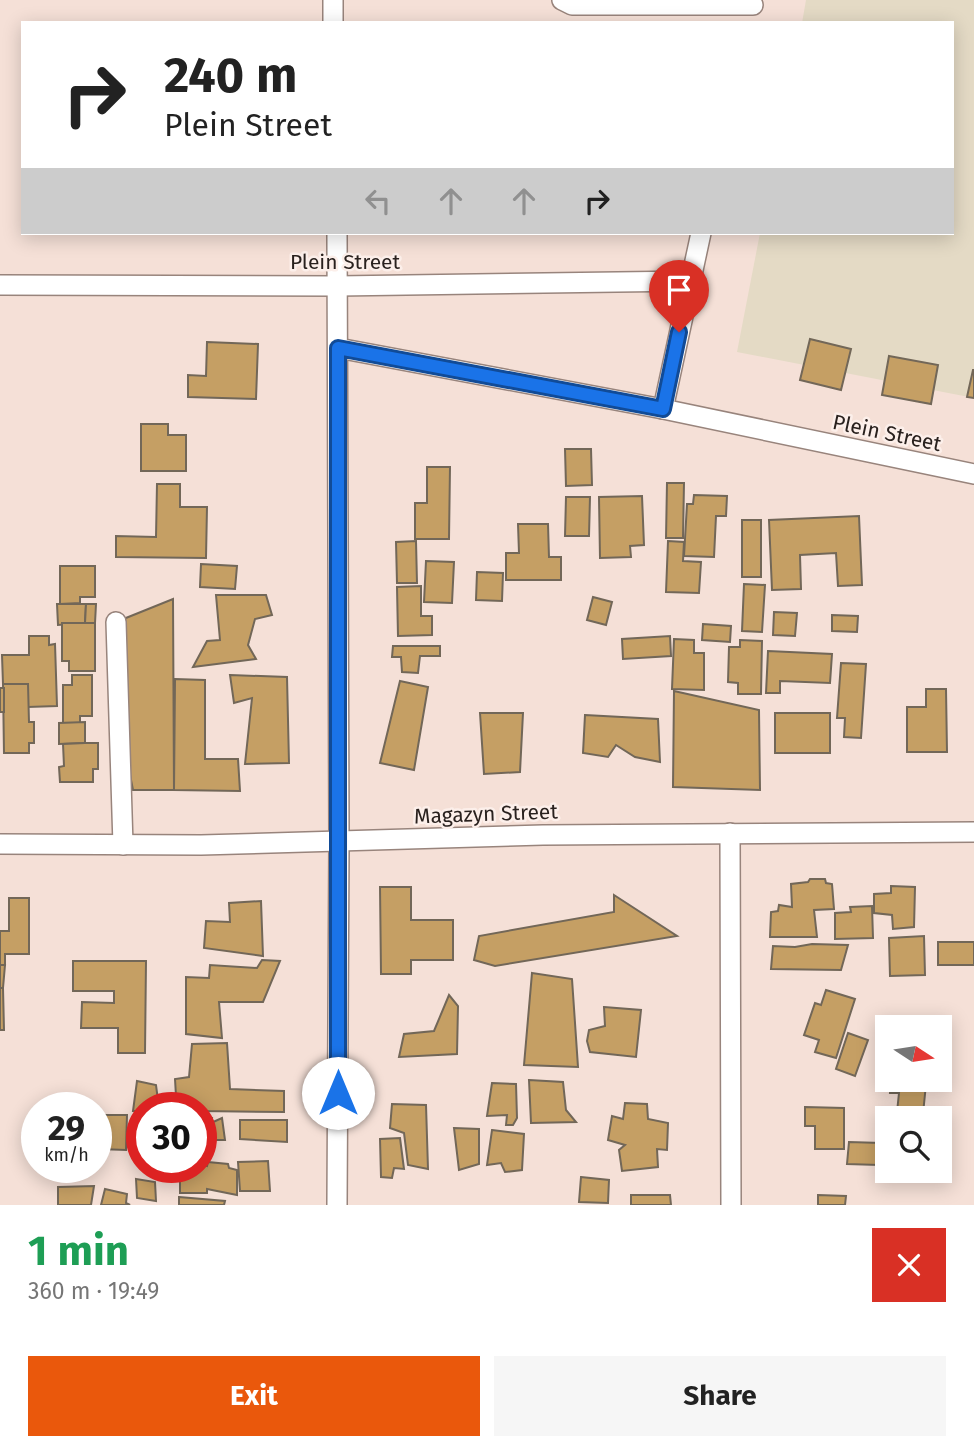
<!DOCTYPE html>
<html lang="en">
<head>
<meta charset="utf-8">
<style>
	:root { --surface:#fff; --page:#f6f6f6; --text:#222; --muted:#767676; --accent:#ea580c }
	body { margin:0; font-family:"Fira Sans",sans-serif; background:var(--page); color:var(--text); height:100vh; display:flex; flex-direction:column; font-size:26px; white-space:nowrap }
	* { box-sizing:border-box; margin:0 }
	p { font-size:23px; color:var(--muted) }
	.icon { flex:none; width:38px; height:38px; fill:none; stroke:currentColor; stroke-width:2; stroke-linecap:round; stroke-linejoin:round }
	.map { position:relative; height:1205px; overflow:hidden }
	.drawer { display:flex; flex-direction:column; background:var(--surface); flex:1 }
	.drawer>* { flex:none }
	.hud { position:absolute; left:21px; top:21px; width:933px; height:214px; border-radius:0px; box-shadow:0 4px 18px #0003; background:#fff; color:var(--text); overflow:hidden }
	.needle { width:46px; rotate:102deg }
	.fabs { position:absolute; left:875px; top:1015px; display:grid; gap:14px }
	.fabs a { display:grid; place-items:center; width:77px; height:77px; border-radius:0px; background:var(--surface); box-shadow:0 4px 18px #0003; font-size:35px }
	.speed { position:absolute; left:21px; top:1092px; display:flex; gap:14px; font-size:35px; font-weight:700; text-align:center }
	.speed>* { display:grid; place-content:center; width:91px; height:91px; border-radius:50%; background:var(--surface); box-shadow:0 4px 18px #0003; line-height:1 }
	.speed small { font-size:18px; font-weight:400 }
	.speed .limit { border:10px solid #d22; background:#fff; color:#111 }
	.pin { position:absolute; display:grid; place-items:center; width:60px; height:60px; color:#fff; margin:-72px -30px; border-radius:50% 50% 50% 0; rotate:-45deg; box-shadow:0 0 7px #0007 }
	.pin .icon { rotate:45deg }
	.me { position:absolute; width:77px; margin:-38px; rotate:0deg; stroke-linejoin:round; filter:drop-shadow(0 0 5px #0008) }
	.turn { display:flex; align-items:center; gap:24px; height:147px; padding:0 28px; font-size:32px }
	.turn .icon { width:91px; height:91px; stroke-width:2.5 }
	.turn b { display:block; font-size:49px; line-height:60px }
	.lanes { display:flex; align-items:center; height:66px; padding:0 28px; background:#0003; justify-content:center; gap:35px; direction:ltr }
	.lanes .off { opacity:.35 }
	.round { display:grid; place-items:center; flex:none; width:74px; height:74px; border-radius:0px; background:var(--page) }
	.headline { display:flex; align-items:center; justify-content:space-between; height:119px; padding:0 28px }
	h1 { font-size:42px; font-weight:700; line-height:52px; color:#1e9e55 }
	.button { display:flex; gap:14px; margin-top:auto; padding:14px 28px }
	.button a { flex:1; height:80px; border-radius:0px; background:var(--accent); color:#fff; font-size:28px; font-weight:700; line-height:80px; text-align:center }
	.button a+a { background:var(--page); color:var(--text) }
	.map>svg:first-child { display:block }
	.medical { fill:#e4dac5 }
	.building { fill:#c59f64; stroke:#726758; stroke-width:2 }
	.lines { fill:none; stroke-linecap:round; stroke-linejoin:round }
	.minor-casing { stroke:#98847c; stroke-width:22 }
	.minor { stroke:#fff; stroke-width:19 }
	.route-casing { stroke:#114b97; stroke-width:18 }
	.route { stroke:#1a73e8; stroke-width:12 }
	.labels { text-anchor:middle; stroke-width:5; stroke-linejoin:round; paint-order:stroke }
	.street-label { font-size:21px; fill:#29211e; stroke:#fcefea }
</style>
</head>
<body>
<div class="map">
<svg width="974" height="1205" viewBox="0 0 974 1205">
	<rect width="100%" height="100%" fill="#f5e0d7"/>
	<path class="medical" d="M806,0H974V398L737,352L760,233H952V23H802Z"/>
	<g class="building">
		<path d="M810,339L851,349L841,390L800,380Z"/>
		<path d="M207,342L258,344L256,399L188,397V375L206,376Z"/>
		<path d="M889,356L938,365L931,404L882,395Z"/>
		<path d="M973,370H974V398L967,397Z"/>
		<path d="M141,424H168V435H186V471H141Z"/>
		<path d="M565,449H591L592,485L566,486Z"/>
		<path d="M427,467H450L449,539H415V503H427Z"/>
		<path d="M667,483H684L683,538H666Z"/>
		<path d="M157,484H180V507H207L206,558L116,557V536L156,537Z"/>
		<path d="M694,495L727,496L726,516H716L714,557L684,556L687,504H693Z"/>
		<path d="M642,496L644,545L630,546L631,557L600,558L599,497Z"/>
		<path d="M566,497H590L589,536H565Z"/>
		<path d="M859,516L862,585L838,586L836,553L800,555L801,589L772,590L769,520Z"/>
		<rect x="742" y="520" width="19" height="57"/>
		<path d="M518,524H548L549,557H561V580H506V553H519Z"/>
		<path d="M416,541L417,583H397L396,542Z"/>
		<path d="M668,541L684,542L683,561L701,562L699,593L666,592Z"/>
		<path d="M426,561L454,562L452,603L424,602Z"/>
		<path d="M201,564L237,566L235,589L200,587Z"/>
		<path d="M60,566H95V597H80V603L60,604Z"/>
		<path d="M477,572L503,573L502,601L476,600Z"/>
		<path d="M744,584L765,585L762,632L742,631Z"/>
		<path d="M421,586V616H432V635L398,636L397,587Z"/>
		<path d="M216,595H266L272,615L255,619L248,645L256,659L193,667L207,641L220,640Z"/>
		<path d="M593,597L612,602L606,625L587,620Z"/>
		<path d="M173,599L174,790H133L130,775L116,622Z"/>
		<path d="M57,604H86L85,623L58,625Z"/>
		<path d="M86,604H96L95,623H85Z"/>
		<path d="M774,612L797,613L795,636L773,635Z"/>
		<path d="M832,615L858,616L857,632L832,631Z"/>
		<path d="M62,623H95V671H69V661H62Z"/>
		<path d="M703,624L731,626L730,642L702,640Z"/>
		<path d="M29,636H49V645L55,644L57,706L28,707V684H3L2,655H29Z"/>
		<path d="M670,636L671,656L623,659L622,639Z"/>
		<path d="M674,639L694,640V653H704V690L672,689Z"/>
		<path d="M740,640L762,641L761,694H738V683L728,682L729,647H740Z"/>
		<path d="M393,646H440V656H420L418,673L402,672L401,657H392Z"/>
		<path d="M768,651L832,654L830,683L780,681V693H766Z"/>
		<path d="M841,663L866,664L861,738L844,737L845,718H837Z"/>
		<path d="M72,675H92V716H80V723H63V685H72Z"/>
		<path d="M230,675L287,677L289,763L245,764L252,698L234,703Z"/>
		<path d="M175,679L205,680V759H238L240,791L174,790Z"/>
		<path d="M400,681L428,687L414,770L380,763Z"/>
		<path d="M3,684H28L29,722H34V743H29V753H4Z"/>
		<rect x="0" y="688" width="4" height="24"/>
		<path d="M926,689H946L947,752H907V707H926Z"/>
		<path d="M674,691L759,710L760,790L673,787Z"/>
		<path d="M480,713H523L520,772L484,774Z"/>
		<rect x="775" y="713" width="55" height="40"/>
		<path d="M585,715L658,719L660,762L635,757L616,745L608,757L583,753Z"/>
		<path d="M85,722V743L59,744V723Z"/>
		<path d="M85,743H98V769H93V782H60L59,767L64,766L63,744Z"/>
		<path d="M810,879H825L826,883L832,884L834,909L814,910L817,937H770L771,912L778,911L779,905L792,907L791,884L808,882Z"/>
		<path d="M891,886L915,887L914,927L893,929L892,915L874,913V894L891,893Z"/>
		<path d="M380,887H411V920H453V960H411V974H381Z"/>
		<path d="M614,895L677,936L495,966L474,960L479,936L614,912Z"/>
		<path d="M9,898H29V954H5V965H0V931H9Z"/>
		<path d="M261,901L263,956L204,948L206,921L230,922L229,903Z"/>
		<path d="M872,906L873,938L835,939V913L851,912L850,907Z"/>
		<path d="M924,936L925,975L890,976L889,938Z"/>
		<rect x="938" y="942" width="36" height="23"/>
		<path d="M812,944L848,945L841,970L771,969L773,946L795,947Z"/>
		<path d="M262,960L280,961L263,1002H219L222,1038L186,1034V977L209,978L210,965L257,968Z"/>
		<path d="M73,961H146L145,1053H118V1028H81L82,1002L114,1003V991H73Z"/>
		<path d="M0,965H5L3,988H0Z"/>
		<path d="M532,973L572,979L578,1067L524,1065Z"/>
		<path d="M0,988H3L4,1030H0Z"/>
		<path d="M826,990L855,999L836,1058L815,1052L819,1040L804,1035L815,1003L821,1005Z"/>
		<path d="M449,995L458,1006L457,1054L399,1057L404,1034L434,1031Z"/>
		<path d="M604,1007L641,1010L636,1057L590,1052L587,1041L589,1030L605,1026Z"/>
		<path d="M848,1033L868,1040L855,1076L836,1069Z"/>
		<path d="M227,1043L230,1089L284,1091V1112L201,1111V1108H160L162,1097L176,1096L175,1079L189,1077L192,1044Z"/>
		<path d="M529,1080L563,1082L566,1110L576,1122L531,1123Z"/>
		<path d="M137,1081L156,1085L159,1108H142V1111H133Z"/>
		<path d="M891,1082L926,1084L923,1114L897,1112L899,1093H890Z"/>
		<path d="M492,1083L516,1084L517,1118L513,1125H506L507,1115L487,1116Z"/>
		<path d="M625,1103L647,1104L648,1119L668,1123L667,1150L657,1149L658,1167L622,1171L619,1150L625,1145L608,1140L612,1116L623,1119Z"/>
		<path d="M392,1104L426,1105L428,1169L408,1165L404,1133L390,1128Z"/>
		<path d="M805,1107L844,1108V1149H815V1126H805Z"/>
		<path d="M98,1115H127L126,1150L99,1149Z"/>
		<path d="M202,1116L212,1118L211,1123L222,1118L225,1140H201Z"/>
		<path d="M240,1120H287V1142L240,1139Z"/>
		<path d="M454,1128L479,1129V1164L459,1170Z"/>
		<path d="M492,1130L524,1134L522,1170L505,1172L501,1163L487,1165Z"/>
		<path d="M400,1138L404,1169L394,1168L392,1178L381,1177L380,1139Z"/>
		<path d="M849,1142L881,1143L879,1165L847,1164Z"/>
		<path d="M268,1161L270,1191H240L238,1162Z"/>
		<path d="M208,1162L228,1164L229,1168L237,1170V1195L207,1189V1193H180V1167H201V1165L207,1166Z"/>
		<path d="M581,1177L609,1180L608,1203L579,1202Z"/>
		<path d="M136,1179L155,1182L156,1201L137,1198Z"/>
		<path d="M94,1186L91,1205H58V1187Z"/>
		<path d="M105,1189L127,1194L126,1203L130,1205H101Z"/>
		<path d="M631,1195H670L671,1205H631Z"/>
		<path d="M818,1195L846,1196L845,1205H818Z"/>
		<path d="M179,1197L225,1201L224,1205H179Z"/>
	</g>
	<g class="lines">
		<defs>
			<g id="minor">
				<path d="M333,0V23"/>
				<path d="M562,0L572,5H753"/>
				<path d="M0,285L338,286L690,281"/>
				<path d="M338,348L663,409L974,474"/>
				<path d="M663,409L701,233"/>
				<path d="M116,622L123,845"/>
				<path d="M730,833L731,1205"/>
				<path d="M0,844L201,845L543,835L974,832"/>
				<path d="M337,1205L339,842L337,233"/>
			</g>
		</defs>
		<use href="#minor" class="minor-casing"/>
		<use href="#minor" class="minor"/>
	</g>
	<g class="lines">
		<defs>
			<path id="route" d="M338,1093V348L663,409L679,332"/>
		</defs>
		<use href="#route" class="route-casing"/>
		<use href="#route" class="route"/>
	</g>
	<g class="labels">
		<g class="street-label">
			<text x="345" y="269">Plein Street</text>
			<text transform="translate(887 433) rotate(12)" y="7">Plein Street</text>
			<text transform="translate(486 814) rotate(-2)" y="7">Magazyn Street</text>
		</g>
	</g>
</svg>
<div class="fabs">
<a><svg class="needle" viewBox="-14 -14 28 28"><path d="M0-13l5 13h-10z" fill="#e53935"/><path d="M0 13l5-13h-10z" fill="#767676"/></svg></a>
<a><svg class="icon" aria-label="search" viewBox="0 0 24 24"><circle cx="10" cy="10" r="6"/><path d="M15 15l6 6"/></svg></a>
</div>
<div class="speed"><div>29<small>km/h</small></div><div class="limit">30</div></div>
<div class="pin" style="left:679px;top:332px;background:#d93025"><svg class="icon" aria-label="arrive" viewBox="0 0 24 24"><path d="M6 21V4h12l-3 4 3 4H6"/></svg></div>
<svg class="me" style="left:338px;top:1093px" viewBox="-20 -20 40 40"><circle r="19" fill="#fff"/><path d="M0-13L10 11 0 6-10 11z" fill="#1a73e8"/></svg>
<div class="hud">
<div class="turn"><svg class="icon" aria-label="right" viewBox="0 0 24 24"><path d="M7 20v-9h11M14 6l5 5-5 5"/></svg><div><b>240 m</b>Plein Street</div></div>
<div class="lanes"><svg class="icon off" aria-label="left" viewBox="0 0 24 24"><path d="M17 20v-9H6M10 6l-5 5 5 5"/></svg><svg class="icon off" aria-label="ahead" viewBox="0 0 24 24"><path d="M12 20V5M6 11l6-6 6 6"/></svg><svg class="icon off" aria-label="ahead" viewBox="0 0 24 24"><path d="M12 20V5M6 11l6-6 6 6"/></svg><svg class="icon" aria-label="right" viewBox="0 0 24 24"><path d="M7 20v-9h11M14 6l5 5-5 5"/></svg></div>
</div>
</div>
<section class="drawer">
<div class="headline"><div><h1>1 min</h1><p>360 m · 19:49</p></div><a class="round" style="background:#d93025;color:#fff"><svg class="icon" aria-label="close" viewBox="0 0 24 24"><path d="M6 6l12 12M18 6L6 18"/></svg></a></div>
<div class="button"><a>Exit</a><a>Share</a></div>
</section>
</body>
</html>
